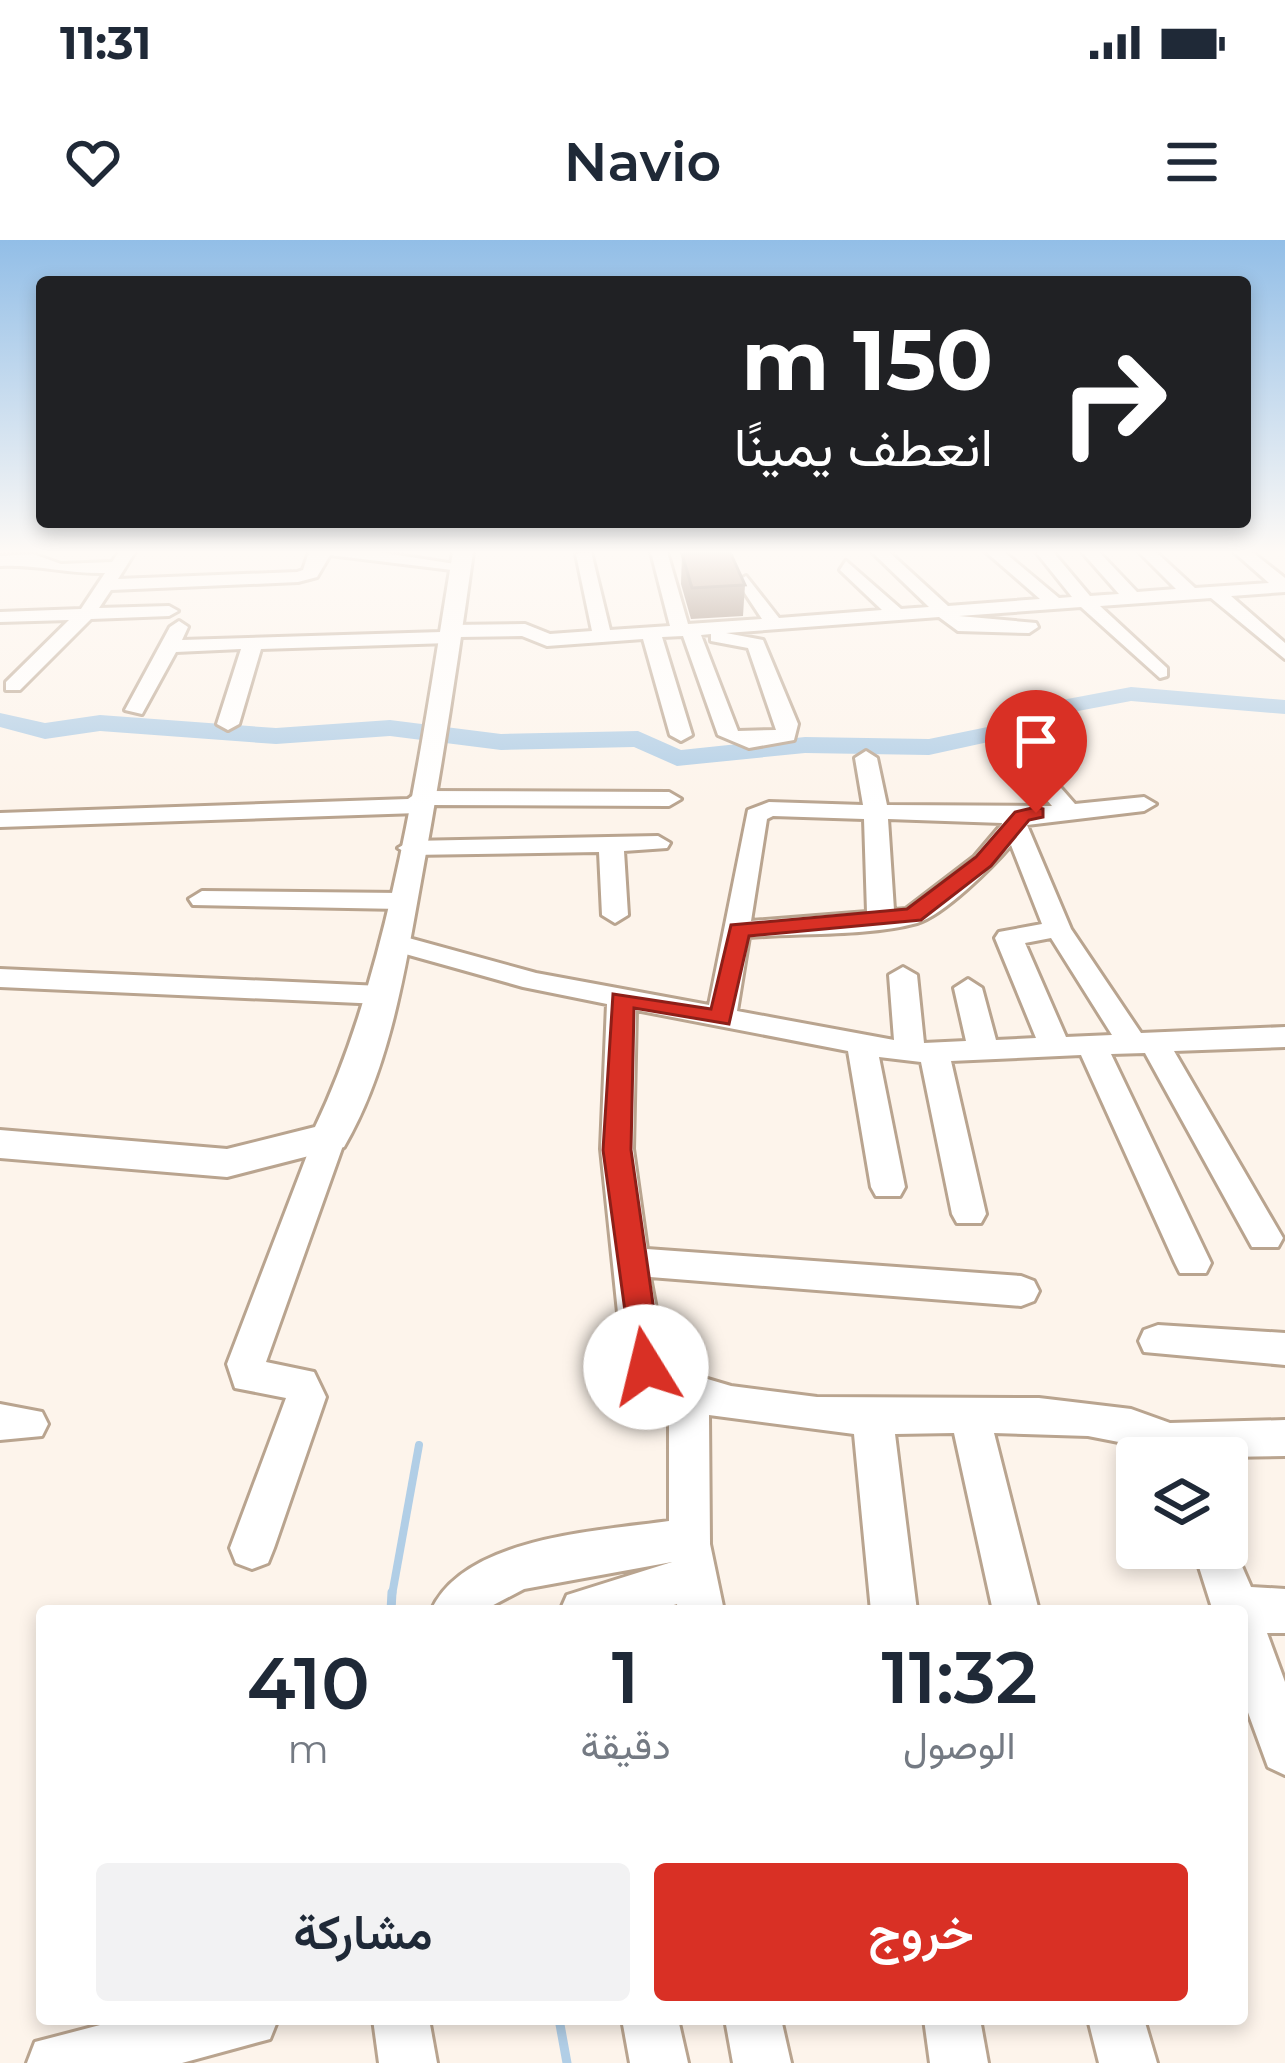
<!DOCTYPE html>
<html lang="ar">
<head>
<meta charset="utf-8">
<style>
	:root { --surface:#fff; --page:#f2f2f3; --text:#1f2937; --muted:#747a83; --accent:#d93025 }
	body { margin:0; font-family:Montserrat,Vazirmatn,sans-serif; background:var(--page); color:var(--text); direction:rtl; height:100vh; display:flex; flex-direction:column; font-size:45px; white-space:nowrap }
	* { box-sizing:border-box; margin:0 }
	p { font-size:39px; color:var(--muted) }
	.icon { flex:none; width:66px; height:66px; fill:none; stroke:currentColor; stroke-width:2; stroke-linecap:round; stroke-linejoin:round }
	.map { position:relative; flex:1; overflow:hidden; direction:ltr }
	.sheet { position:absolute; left:36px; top:1365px; width:1212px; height:420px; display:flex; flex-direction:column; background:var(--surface); border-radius:12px; box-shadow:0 6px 18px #0003; direction:rtl }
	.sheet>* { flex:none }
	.hud { position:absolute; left:36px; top:36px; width:1215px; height:252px; border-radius:12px; box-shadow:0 6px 18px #0003; direction:rtl; background:#202124; color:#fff; overflow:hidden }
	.controls { position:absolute; left:1116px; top:1197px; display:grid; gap:24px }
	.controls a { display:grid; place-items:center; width:132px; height:132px; border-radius:12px; background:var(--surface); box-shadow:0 6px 18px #0003; font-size:60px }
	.pin { position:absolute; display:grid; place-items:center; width:102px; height:102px; color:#fff; margin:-123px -51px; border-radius:50% 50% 50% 0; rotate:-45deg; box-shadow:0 0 12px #0007 }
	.pin .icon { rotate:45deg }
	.me { position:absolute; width:132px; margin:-66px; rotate:351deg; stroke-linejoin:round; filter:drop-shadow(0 0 9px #0008) }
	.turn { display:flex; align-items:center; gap:42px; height:252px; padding:0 60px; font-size:54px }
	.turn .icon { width:156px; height:156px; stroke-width:2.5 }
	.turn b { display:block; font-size:84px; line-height:102px }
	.eta { display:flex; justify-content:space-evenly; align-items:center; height:204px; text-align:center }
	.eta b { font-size:72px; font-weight:600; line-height:84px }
	.action { display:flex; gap:24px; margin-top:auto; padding:24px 60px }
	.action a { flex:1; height:138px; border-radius:12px; background:var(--accent); color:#fff; font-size:48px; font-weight:600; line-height:138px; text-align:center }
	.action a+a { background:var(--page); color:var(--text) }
	.status { display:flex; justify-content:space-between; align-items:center; height:84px; padding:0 60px; background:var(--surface); direction:ltr }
	.status svg { height:33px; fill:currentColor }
	header { display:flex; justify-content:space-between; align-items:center; height:156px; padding:0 60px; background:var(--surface); font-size:54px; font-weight:600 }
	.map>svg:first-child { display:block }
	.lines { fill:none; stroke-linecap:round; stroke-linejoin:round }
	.stream-far1 { stroke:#b1cee6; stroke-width:8 }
	.stream { stroke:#b1cee6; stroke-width:9 }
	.river { fill:#b1cee6; fill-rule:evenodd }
	.minor-casing { stroke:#b9a48f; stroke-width:6 }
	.major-casing { stroke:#b9a48f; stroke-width:6 }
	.minor { fill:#fff; fill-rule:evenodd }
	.major { fill:#fff; fill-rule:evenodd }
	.wall { fill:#856c5b }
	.building { fill:#9b7e6a; stroke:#6c584a; stroke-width:3 }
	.route { fill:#d93025; stroke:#8d1f18; stroke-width:3 }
</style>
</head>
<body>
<div class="status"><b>11:31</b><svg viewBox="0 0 49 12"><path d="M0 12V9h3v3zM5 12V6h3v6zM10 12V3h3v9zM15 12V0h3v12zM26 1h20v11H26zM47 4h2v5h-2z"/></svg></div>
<header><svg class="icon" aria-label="menu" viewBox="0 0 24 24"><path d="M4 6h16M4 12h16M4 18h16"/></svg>Navio<svg class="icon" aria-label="heart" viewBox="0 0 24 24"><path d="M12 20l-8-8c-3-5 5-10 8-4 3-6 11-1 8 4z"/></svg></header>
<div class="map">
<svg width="1285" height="1823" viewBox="0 0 1285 1823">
	<rect width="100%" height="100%" fill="#fdf4eb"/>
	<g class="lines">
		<path class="stream-far1" d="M392,1355L419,1205"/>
		<g class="stream">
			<path d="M391,1371L392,1352"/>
			<path d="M559,1779L567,1823"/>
		</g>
		<path class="river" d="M1131,447L1285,460V474L1131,461L1078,471L1048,489L929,515L805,513L677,526L634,507L501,510L390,496L276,504L100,491L45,499L0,487V473L45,483L100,475L276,488L390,480L501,494L638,491L681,510L805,497L929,499L1031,478L1062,460Z"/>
		<defs>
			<g id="minor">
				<path d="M119,312H135L118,339L297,332L303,330L309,312H378L468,326L460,331L330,315L317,337L298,342L111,350L99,368L169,366L178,371L169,376L91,379L20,450H6V442L69,380L0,382V372L81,369L105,333C68,334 36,324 0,326V316L33,314L61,324L112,322Z"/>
				<path d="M591,312L610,390L670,386L651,312H667L688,384L762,379L737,341L746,336L779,378L882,370L840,330L846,321L901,369L929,367L872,312H889L948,366L1040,359L986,312H1004L1059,358L1072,357L1036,312H1053L1090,356L1119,354L1082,312H1099L1137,352L1176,349L1139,312H1156L1195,348L1269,343L1234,312H1252L1285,338V352L1231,356L1285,403V419L1211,358L1100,366L1167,428V436L1160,438L1081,367L959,376L1036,383L1038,387L1029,393L958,391L939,377L726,393L763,400L798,484L794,500L749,508L718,495L683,396L662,397L692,495L681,501L670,495L643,399L547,406L522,396L458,397L449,403L261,409L239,484L228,490L217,484L241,409L176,412L142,474L125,470L170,387L179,381L188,387L182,400L441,392L450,385L525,384L550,394L592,391L576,314ZM711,394V401L748,408L776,490L738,491L701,395Z"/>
				<path d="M1010,497L1018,499L1075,564L1144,557L1156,564L1144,571L1027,585L1071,689L1141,793L1285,787V807L1174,811L1283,998L1278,1007H1252L1145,813L1111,814L1211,1023L1206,1033H1180L1175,1023L1081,815L951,821L986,974L981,983H957L952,974L921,822L879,817L905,947L900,956H876L871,947L848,811L636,770L633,909L647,1009L1021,1036L1034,1041L1039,1051L1034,1061L1021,1066L650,1037L667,1127L731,1146L817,1157L1039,1158L1131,1169L1170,1183L1285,1180V1216L1156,1218L1129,1204L1088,1196L994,1193L1039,1371H993L954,1193L895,1194L917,1371H871L854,1194L709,1175L710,1304L724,1371H678L677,1364L654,1371H560L567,1355L672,1322L524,1349L482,1371H431C463,1297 599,1291 669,1281V1162L639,1150L622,1111L601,909L607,764L523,747L384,708L380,702L394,694L536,733L709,765L748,570L769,562L863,565L855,518L866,511L877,518L887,565L1052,566L999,504ZM773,576L864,579L867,672L751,681L767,579ZM888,579L1002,583V584L974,617L906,669L894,670ZM1011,605L1042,684L999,692L995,698L1036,798L996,800L982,748L968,739L954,748L966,801L924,803L917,735L903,727L889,735L894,800L737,771L749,697C800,693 870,696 917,683C944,675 992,627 1011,605ZM1051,698L1112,795L1066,797L1025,703Z"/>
				<path d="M419,551L669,552L681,559L669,566L429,565L418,573L0,587V573L408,559Z"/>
				<path d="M658,596L670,603L667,608L624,611L628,675L615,683L602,675L599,612L410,615L398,608L410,601Z"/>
				<path d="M202,651L401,653L414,661L401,669L193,665L189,659Z"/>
				<path d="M0,729L381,746L395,755L381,764L0,747Z"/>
				<path d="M330,886L346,897L266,1122L314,1132L326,1157L274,1308L268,1323L252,1329L236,1323L230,1308L286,1158L235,1148L227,1124L314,897Z"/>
				<path d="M1158,1085L1285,1093V1125L1144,1112L1139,1101L1144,1090Z"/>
				<path d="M0,1164L42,1172L48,1184L42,1196L0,1200Z"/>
				<path d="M1227,1292L1251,1347L1285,1349V1393H1267L1285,1442V1535L1268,1527L1242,1456V1371H1213L1193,1308H1227Z"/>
				<path d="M123,1779H278L270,1799L182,1823H27L35,1802Z"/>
				<path d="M373,1779H429L437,1823H379Z"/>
				<path d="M622,1779H678L688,1823H630Z"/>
				<path d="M725,1779H781L791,1823H733Z"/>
				<path d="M924,1779H980L988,1823H930Z"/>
				<path d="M1088,1779H1144L1157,1823H1099Z"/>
			</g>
			<path id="major" d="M453,312H473C458,422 441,532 421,641C405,730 390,828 344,907L227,937L0,918V890L227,909L315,887C394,723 423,492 453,312Z"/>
		</defs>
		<use href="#minor" class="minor-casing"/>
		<use href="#major" class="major-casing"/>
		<use href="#minor" class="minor"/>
		<use href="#major" class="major"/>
	</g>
	<path class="wall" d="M682,314L745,345L743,376L691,379L681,344Z"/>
	<path class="building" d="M711,312H730L745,345L692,348L682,314Z"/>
	<linearGradient id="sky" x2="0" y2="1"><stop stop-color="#92bee7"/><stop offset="0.55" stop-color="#fefaf6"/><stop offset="1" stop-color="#fefaf6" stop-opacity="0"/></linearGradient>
	<rect width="1285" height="567" fill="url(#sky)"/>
	<path class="route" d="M1036,567L1043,569V577L1029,580L991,626L921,680L749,696L729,784L634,768L631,910L662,1127L657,1137H634L603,910L613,754L711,769L731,685L907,669L976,617L1015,572Z"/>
</svg>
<div class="controls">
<a><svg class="icon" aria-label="layers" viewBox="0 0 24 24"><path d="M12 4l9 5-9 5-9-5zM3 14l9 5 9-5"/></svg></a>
</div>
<div class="pin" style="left:1036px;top:573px;background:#d93025"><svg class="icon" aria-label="arrive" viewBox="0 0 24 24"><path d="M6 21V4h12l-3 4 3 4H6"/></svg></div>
<svg class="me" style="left:646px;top:1127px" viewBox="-20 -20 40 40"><circle r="19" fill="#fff"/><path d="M0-13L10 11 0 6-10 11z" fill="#d93025"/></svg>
<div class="hud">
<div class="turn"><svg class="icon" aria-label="right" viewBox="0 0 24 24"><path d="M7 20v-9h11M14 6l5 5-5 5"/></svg><div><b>150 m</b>انعطف يمينًا</div></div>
</div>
<section class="sheet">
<div class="eta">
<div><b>11:32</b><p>الوصول</p></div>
<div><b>1</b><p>دقيقة</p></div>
<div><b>410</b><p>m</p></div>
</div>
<div class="action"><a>خروج</a><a>مشاركة</a></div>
</section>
</div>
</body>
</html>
